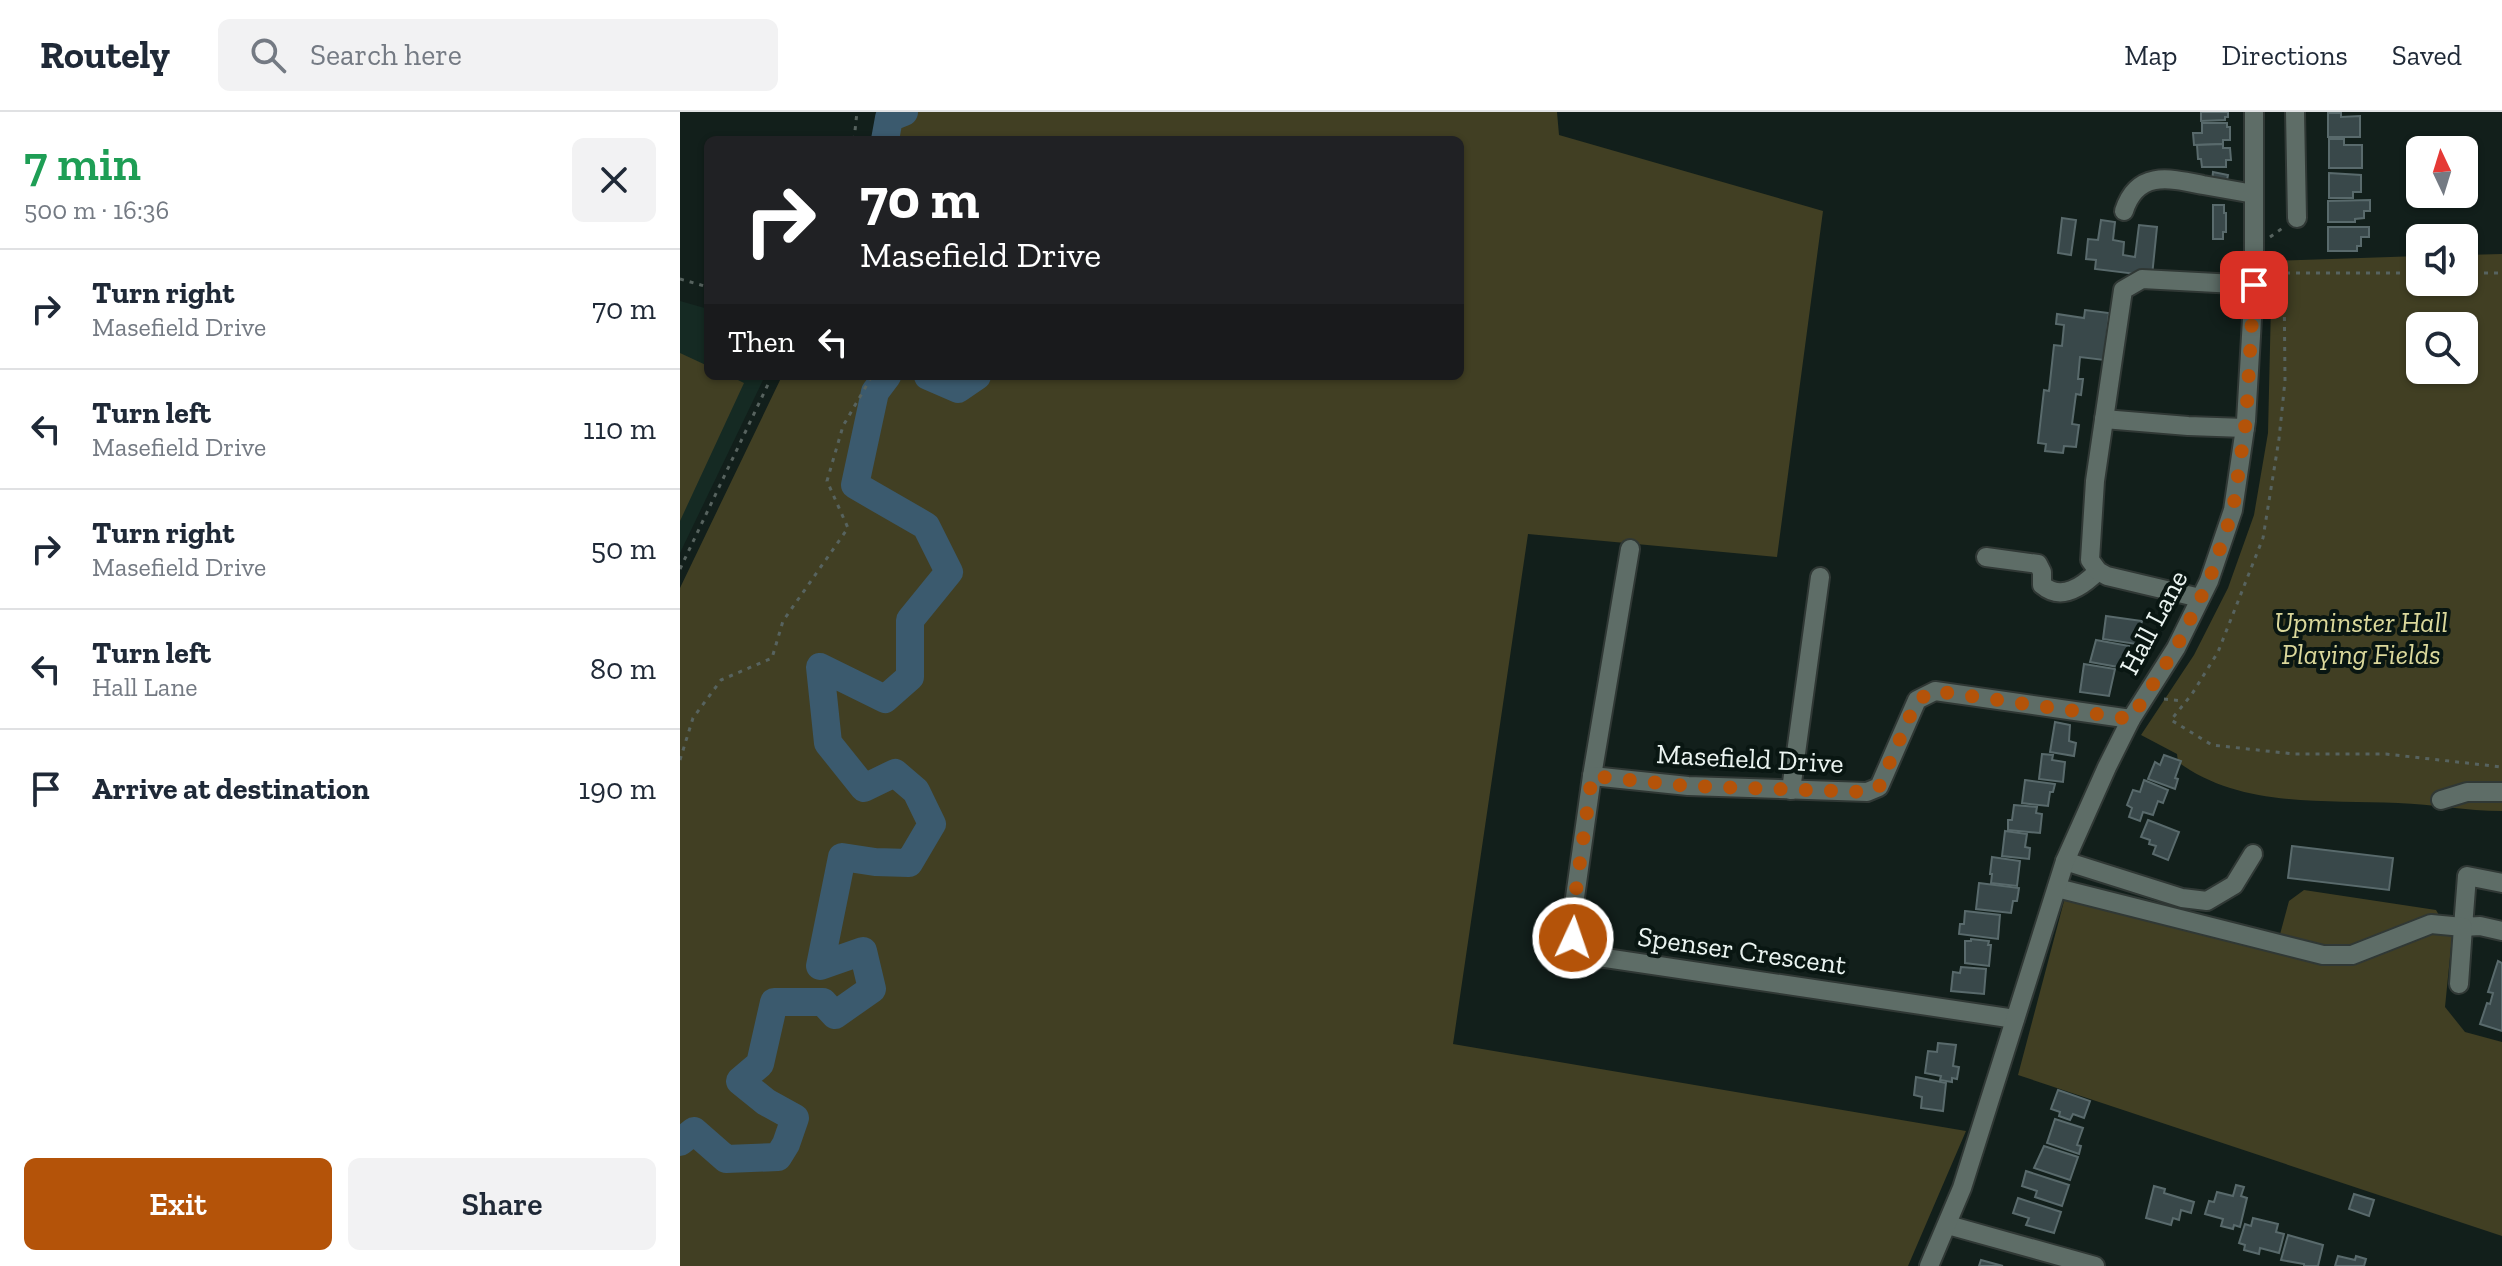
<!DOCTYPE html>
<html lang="en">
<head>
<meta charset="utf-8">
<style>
	:root { --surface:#fff; --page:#f2f2f3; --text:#1f2937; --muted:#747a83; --line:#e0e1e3; --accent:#b45309 }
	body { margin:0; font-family:"Zilla Slab",serif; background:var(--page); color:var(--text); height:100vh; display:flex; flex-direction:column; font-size:30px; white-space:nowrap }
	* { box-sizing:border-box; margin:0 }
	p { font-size:26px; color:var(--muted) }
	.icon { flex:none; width:44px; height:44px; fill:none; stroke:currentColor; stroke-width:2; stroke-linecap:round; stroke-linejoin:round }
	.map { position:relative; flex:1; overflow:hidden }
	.sheet { display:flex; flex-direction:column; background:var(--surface); width:680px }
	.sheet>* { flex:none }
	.guide { position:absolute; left:24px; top:24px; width:760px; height:244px; border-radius:12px; box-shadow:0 2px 6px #0004; background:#202124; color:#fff; overflow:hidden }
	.needle { width:52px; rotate:356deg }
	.fabs { position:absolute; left:1726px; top:24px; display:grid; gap:16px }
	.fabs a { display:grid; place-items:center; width:72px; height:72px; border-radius:12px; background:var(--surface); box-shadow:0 2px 6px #0004; font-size:40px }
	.pin { position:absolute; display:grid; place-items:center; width:68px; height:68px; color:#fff; margin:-34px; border-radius:16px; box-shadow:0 4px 12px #0006 }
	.me { position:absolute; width:88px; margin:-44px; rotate:3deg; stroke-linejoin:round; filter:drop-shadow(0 0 6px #0008) }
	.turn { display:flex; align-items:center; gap:28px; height:168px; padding:0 24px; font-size:36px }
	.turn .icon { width:104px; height:104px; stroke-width:2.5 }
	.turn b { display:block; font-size:56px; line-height:68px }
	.then { display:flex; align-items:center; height:76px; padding:0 24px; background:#0003; gap:16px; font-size:30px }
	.round { display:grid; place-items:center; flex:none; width:84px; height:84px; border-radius:12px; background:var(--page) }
	.head { display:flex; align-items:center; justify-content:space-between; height:136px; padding:0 24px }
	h1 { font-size:48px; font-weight:600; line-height:60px; color:#1e9e55 }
	.button { display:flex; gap:16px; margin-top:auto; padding:16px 24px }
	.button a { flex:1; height:92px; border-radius:12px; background:var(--accent); color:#fff; font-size:32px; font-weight:600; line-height:92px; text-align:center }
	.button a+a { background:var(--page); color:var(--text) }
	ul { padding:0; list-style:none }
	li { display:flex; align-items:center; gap:24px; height:120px; padding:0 24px; border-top:2px solid var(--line) }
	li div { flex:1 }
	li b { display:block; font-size:30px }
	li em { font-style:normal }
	header { display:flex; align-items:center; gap:48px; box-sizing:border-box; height:112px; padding:0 40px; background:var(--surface); border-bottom:2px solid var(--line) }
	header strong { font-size:38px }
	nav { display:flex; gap:44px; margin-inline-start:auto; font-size:28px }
	.search { width:560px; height:72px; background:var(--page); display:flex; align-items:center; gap:20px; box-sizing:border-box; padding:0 28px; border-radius:12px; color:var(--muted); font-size:30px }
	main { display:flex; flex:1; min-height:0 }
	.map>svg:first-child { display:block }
	.built { fill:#152a23 }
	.green { fill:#413f23; fill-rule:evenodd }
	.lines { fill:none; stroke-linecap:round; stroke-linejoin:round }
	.river { stroke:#3b5a6e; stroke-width:28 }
	.building { fill:#39484a; stroke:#596a6c; stroke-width:2 }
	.minor-casing { stroke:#303835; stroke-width:22 }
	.path { stroke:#57635f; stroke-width:3; stroke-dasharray:4 6; stroke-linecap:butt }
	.minor { stroke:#5e6d67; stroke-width:18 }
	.route { stroke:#b45309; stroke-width:14; stroke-dasharray:0 25.2 }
	.labels { text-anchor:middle; stroke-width:8; stroke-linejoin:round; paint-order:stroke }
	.street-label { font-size:28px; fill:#ebf4f1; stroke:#091612 }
	.park-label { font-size:28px; font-style:italic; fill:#dbd89b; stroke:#091612 }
</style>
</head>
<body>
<header>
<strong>Routely</strong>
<div class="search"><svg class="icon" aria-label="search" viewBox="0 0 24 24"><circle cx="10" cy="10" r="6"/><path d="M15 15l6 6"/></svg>Search here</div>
<nav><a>Map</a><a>Directions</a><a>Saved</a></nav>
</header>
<main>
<section class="sheet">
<div class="head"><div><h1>7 min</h1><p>500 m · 16:36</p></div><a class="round"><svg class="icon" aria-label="close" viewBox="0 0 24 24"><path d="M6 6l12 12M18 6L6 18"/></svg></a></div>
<ul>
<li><svg class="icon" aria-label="right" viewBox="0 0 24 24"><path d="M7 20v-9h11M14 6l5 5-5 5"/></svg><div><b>Turn right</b><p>Masefield Drive</p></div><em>70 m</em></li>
<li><svg class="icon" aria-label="left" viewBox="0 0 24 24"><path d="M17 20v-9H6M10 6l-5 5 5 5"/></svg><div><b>Turn left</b><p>Masefield Drive</p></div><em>110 m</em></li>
<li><svg class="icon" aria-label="right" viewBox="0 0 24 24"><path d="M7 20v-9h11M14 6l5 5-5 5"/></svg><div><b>Turn right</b><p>Masefield Drive</p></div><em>50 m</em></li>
<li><svg class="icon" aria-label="left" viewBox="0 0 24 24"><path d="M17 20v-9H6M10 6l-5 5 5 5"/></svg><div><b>Turn left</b><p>Hall Lane</p></div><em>80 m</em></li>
<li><svg class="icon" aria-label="arrive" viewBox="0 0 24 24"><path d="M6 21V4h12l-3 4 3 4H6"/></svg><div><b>Arrive at destination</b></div><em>190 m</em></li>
</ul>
<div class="button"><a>Exit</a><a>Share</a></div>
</section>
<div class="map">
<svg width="1822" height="1154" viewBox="0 0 1822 1154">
	<rect width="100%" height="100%" fill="#121f1b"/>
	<path class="built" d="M0,189L28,197V264H85L0,441Z"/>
	<g class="green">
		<path d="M201,0H877L879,23L1143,99L1097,445L848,422L773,932L1286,1019L1228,1154H0V476L102,264H780V28H198L197,21Z"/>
		<path d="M1822,142V699C1786,699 1753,692 1718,691C1645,688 1560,696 1498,650L1497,642L1461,623L1514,543L1548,476L1574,403L1588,321L1592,149L1740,144V170H1784V143ZM1740,214H1784V258H1740Z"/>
		<path d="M0,241L28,254V264H50L64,271L0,409Z"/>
		<path d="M1388,774L1599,826L1609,789L1624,778L1756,798L1772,825L1765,895L1785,920L1822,930V1124L1338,963Z"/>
	</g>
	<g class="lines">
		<g class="river">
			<path d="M205,28L209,6L224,0"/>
			<path d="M248,264L278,277L297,264"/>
			<path d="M0,1030L14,1019L46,1047L98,1045L106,1032L115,1006L86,990L60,969L80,952L94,890H143L155,903L192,877L183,839L140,854L162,745L195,750L229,751L252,712L236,679L215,661L184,676L148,631L140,555L205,587L230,565V508L269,460L246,414L175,373L195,280L207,264"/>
		</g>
	</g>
	<g class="building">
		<path d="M1521,0H1548V5H1545V8L1521,9Z"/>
		<path d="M1648,1H1661V5L1680,4V25H1648Z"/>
		<path d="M1522,11H1547V15H1550V28H1543V32L1514,33L1513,21H1522Z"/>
		<path d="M1649,27H1664V33H1682V56H1649Z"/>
		<path d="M1543,32V36H1550L1551,48H1546V55H1522L1521,47H1518L1517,33Z"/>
		<path d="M1533,60L1548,63L1546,73L1532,70Z"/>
		<path d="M1649,61L1681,63V80H1673V86H1649Z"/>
		<path d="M1690,88V99H1684V106L1675,107V110H1648V89Z"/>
		<path d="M1533,93H1544V101H1546V120H1543V127H1533Z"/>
		<path d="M1382,106L1396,108L1391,143L1378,141Z"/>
		<path d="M1421,108L1435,110L1433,128L1444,130L1443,143L1455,145L1459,113L1477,115L1472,164L1415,157L1416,148L1406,147L1408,127L1418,128Z"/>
		<path d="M1648,115H1689V125H1681V134H1677V139H1648Z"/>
		<path d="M1405,198L1429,201L1424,248L1400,245L1398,267H1403L1401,283L1396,282L1392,312L1399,313L1396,335L1384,334L1383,341L1365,339L1366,332L1358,331L1364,278L1369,279L1374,233L1382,234L1384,213L1376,212L1377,202L1404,206Z"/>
		<path d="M1426,504L1462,509L1456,532L1423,527Z"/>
		<path d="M1416,528L1449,534L1444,556L1410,550Z"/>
		<path d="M1404,552L1435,557L1429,584L1400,580Z"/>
		<path d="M1375,610L1390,613L1389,629L1396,631L1394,644L1370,640Z"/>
		<path d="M1362,642L1373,643L1372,648L1385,650L1383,670L1359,667Z"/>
		<path d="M1484,643L1501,649L1495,666L1498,667L1495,677L1468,667L1475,650L1480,653Z"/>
		<path d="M1345,668L1375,672L1373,680H1370L1368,694L1342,691Z"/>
		<path d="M1464,668L1488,678L1483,691L1478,689L1473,703L1463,700L1460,709L1449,705L1452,696L1447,693L1453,678L1460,680Z"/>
		<path d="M1334,693L1357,695L1356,701L1362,702L1360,721L1328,718V708H1332Z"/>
		<path d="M1468,708L1499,720L1488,748L1473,742L1476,734L1469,732L1470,728L1461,725Z"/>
		<path d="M1325,719L1347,722L1345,735L1350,736L1349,747L1322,744Z"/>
		<path d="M1612,734L1713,746L1709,778L1608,766Z"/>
		<path d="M1312,745L1340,749L1337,774L1311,771L1312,762H1310Z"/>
		<path d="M1299,771L1339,776L1337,789H1333L1331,801L1296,797Z"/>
		<path d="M1285,799L1320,803L1318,827L1279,822L1280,812H1284Z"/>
		<path d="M1291,827L1309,829L1308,833H1311L1309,854L1285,851V829H1291Z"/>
		<path d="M1818,849L1822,851V919L1800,912L1807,891L1810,892L1813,881L1808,880Z"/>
		<path d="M1281,855L1306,857L1304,882L1271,879L1273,860L1280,861Z"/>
		<path d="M1258,931L1276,933L1273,954L1279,955L1277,967L1272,966V970L1260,968L1261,964L1245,961L1248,939L1257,940Z"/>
		<path d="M1236,965L1266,971L1263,999L1241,996L1242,985L1234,983Z"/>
		<path d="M1378,978L1410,989L1404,1006L1393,1002L1390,1008L1379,1004L1380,1000L1371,997Z"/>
		<path d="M1375,1007L1403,1016L1397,1033L1401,1034L1399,1042L1367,1031Z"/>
		<path d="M1364,1034L1398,1045L1390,1068L1354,1056Z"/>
		<path d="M1346,1059L1389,1073L1382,1094L1355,1085L1357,1079L1342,1074Z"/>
		<path d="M1556,1073L1564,1075L1561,1084L1567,1086L1560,1115L1554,1113L1553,1117L1541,1114L1543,1107L1525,1102L1529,1089L1534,1090L1537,1080L1553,1084Z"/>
		<path d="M1474,1074L1485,1077L1484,1081L1514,1090L1511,1101L1501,1098L1499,1108L1493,1106L1491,1113L1466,1106Z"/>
		<path d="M1674,1082L1694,1088L1689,1104L1669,1097Z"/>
		<path d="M1338,1086L1381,1100L1374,1121L1346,1113L1349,1106L1333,1101Z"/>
		<path d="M1573,1106L1598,1112L1596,1120L1604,1122L1599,1141L1580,1136L1579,1142L1564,1138L1565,1133L1559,1131L1565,1112L1571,1114Z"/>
		<path d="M1608,1123L1643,1133L1638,1154H1624V1152L1601,1148Z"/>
		<path d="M1658,1144L1675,1148L1676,1144L1686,1147L1684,1154H1655Z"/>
		<path d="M1301,1148L1323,1154H1299Z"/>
	</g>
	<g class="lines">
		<defs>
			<g id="minor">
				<path d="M1615,0L1617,106"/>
				<path d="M1444,99C1457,58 1489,66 1523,73C1540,76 1557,79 1574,82"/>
				<path d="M1424,307L1508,314L1565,316"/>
				<path d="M950,437L912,664L891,814C893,829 899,836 912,844L1335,907"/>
				<path d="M1306,445L1358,452L1362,460V473C1382,490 1403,474 1418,459"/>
				<path d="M1520,486L1427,464L1418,459L1410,448L1415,369L1443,178L1462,167L1574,173"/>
				<path d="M912,664L1008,674L1187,680L1199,675L1237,588L1255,579L1451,607"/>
				<path d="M1111,678L1140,465"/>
				<path d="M1761,688L1787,680H1822"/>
				<path d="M1385,749L1502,786L1527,789L1554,773L1573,742"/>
				<path d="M1822,771L1787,764L1783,815L1800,814L1822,819"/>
				<path d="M1377,776L1643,843H1672L1751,812L1783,815L1779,872"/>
				<path d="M1268,1113L1415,1154"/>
				<path d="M1249,1154L1282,1076L1385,749L1427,655L1451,607L1496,536L1529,469L1553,398L1566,309L1574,173V0"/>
			</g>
		</defs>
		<use href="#minor" class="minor-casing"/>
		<g class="path">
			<path d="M174,28L177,0"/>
			<path d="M1590,125L1604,115"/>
			<path d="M1740,161H1604L1605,269L1599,327L1583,426L1538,540L1512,582L1491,608L1532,633L1614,642H1706L1822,655"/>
			<path d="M1784,161H1822"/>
			<path d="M0,167L28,175"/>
			<path d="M0,457L92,264"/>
			<path d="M1484,587L1504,589"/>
			<path d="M0,648L13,606L41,568L92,546L103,509L168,416L147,369L163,314L192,264"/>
		</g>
		<use href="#minor" class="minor"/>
	</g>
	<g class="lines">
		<path class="route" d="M893,826L891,814L912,664L1008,674L1187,680L1199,675L1237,588L1255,579L1451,607L1496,536L1529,469L1553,398L1566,309L1574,173"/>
	</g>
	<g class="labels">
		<g class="street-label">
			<text transform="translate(1473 510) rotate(-62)" y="10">Hall Lane</text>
			<text transform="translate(1070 646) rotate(3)" y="10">Masefield Drive</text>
			<text transform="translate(1062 838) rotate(8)" y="10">Spenser Crescent</text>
		</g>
		<g class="park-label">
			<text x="1681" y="520">Upminster Hall<tspan x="1681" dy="32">Playing Fields</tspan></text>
		</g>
	</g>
</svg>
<div class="fabs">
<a><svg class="needle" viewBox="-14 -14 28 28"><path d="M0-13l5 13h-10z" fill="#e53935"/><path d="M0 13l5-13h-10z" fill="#747a83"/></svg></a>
<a><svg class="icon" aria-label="sound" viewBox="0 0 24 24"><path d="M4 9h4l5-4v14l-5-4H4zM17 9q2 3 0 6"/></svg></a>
<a><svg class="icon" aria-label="search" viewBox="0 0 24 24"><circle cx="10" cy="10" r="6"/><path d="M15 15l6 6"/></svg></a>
</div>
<div class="pin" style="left:1574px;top:173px;background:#d93025"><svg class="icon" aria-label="arrive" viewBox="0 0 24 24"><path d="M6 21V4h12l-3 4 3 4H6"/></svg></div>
<svg class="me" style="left:893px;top:826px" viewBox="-20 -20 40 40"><circle r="17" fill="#b45309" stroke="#fff" stroke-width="3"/><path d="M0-11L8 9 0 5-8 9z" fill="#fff"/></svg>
<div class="guide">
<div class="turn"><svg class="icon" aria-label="right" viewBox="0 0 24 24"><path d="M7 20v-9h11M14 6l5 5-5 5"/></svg><div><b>70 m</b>Masefield Drive</div></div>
<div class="then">Then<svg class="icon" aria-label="left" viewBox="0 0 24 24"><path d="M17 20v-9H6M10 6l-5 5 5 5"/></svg></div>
</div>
</div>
</main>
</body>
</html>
